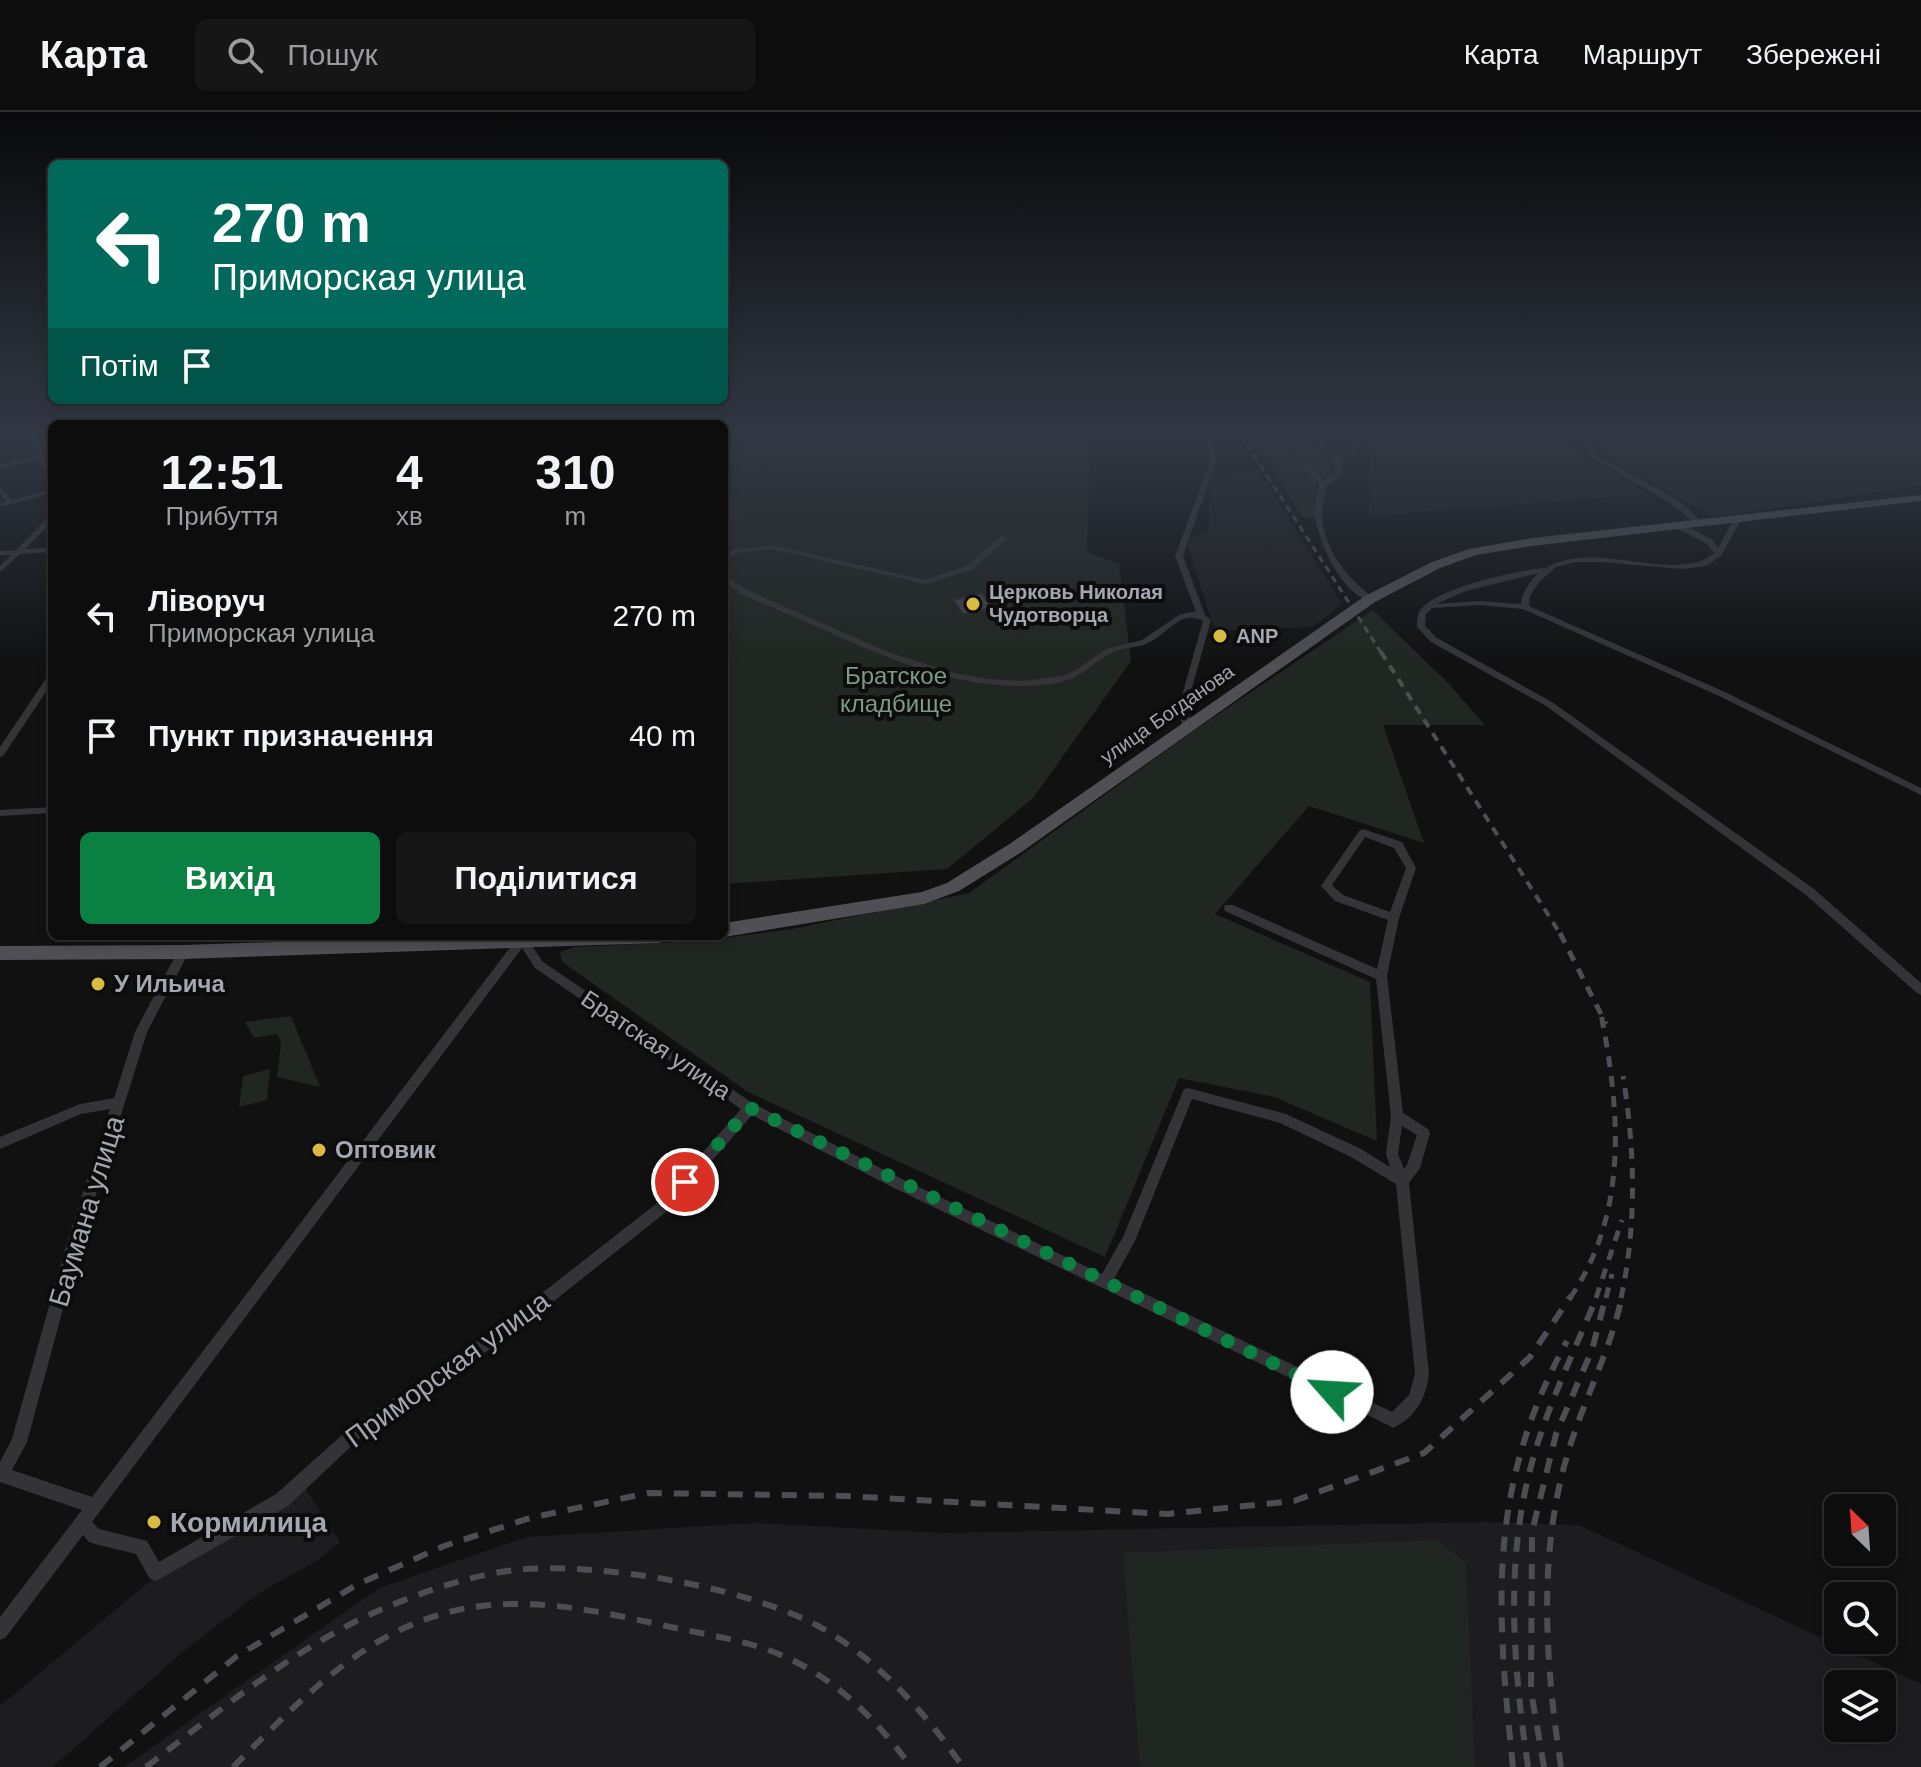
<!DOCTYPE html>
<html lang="uk">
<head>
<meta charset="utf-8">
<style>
	:root { --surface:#0d0d0e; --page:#161617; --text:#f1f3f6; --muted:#9a9c9e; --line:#2d2d2e; --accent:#0b8043 }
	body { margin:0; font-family:Arial,sans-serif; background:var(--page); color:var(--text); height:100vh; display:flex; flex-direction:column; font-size:30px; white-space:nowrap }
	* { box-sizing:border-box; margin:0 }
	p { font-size:26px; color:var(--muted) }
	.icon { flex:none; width:44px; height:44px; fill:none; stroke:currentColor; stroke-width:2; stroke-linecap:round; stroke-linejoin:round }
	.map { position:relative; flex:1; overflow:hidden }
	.sheet { position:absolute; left:48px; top:308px; width:680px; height:520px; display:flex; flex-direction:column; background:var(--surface); border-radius:12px; box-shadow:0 4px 12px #0003,0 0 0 2px var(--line) }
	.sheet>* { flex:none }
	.banner { position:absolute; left:48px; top:48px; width:680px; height:244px; border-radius:12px; box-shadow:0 4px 12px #0003,0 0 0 2px var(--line); background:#00695c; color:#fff; overflow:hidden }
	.needle { width:52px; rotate:335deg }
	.controls { position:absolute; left:1824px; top:1382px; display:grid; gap:16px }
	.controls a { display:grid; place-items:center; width:72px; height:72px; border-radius:12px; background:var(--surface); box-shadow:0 4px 12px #0003,0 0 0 2px var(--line); font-size:40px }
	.pin { position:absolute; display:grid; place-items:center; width:68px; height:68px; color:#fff; margin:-34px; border:4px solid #fff; border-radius:50%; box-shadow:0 2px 8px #0007 }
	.me { position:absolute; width:88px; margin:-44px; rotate:296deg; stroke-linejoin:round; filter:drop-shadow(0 0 6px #0008) }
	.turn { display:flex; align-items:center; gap:28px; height:168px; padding:0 32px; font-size:36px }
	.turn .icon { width:104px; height:104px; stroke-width:2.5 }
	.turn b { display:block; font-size:56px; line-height:68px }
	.then { display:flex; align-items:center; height:76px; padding:0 32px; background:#0003; gap:16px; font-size:30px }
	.eta { display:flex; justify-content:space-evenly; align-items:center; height:136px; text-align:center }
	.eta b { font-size:48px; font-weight:700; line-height:56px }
	.cta { display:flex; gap:16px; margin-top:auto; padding:16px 32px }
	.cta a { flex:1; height:92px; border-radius:12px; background:var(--accent); color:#fff; font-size:32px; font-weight:700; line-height:92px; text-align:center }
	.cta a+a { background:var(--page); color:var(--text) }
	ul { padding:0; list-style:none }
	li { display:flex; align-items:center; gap:24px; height:120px; padding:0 32px }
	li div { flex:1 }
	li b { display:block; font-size:30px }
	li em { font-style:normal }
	header { display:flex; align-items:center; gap:48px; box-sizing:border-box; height:112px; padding:0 40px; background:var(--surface); border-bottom:2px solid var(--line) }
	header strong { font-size:38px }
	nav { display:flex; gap:44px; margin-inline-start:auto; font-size:28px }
	.search { width:560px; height:72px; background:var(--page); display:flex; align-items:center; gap:20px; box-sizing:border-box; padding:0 28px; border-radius:12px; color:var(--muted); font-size:30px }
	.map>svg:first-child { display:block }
	.built { fill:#1d1d1f; fill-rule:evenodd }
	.green { fill:#202621 }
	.building { fill:#404145; stroke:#2b2b2e; stroke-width:2 }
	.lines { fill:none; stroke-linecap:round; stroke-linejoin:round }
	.minor { fill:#343438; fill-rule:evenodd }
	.primary { fill:#4f4f55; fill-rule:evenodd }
	.rail-far3 { stroke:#4d4e53; stroke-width:3; stroke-dasharray:7 5; stroke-linecap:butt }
	.rail-far2 { stroke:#4d4e53; stroke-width:4; stroke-dasharray:9 7; stroke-linecap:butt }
	.rail-far1 { stroke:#4d4e53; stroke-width:5; stroke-dasharray:11 9; stroke-linecap:butt }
	.rail { stroke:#4d4e53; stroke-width:6; stroke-dasharray:15 12; stroke-linecap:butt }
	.route { stroke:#0b8043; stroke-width:14; stroke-dasharray:0 25.2 }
	.poi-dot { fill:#d9bb41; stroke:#0c0c0d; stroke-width:3 }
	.labels { text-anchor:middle; stroke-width:8; stroke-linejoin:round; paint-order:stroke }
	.far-poi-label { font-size:20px; font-weight:bold; fill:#a4a6b1; stroke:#0c0c0d; text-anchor:start }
	.far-street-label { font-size:20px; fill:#a4a6b1; stroke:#0c0c0d }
	.park-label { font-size:24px; fill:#7d9a83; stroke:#0c0c0d }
	.poi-label { font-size:24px; font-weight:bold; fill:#a4a6b1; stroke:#0c0c0d; text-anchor:start }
	.street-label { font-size:24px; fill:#a4a6b1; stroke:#0c0c0d }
	.near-street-label { font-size:28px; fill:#a4a6b1; stroke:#0c0c0d }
	.near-poi-label { font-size:28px; font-weight:bold; fill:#a4a6b1; stroke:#0c0c0d; text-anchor:start }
</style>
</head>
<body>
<header>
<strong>Карта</strong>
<div class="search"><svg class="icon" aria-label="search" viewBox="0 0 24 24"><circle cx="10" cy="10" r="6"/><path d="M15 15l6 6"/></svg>Пошук</div>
<nav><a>Карта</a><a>Маршрут</a><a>Збережені</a></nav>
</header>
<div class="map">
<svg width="1921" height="1655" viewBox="0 0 1921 1655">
	<rect width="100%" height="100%" fill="#111112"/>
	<g class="built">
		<path d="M1371,323H1527L1562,331L1649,382L1369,404Z"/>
		<path d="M1636,323H1921V373L1715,405L1604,344L1603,331L1637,333Z"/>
		<path d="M1259,360L1342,491L1313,515L1231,518L1215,516L1212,509L1188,435L1190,427L1208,420L1210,363Z"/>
		<path d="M305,1376L340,1430L318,1448L261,1480L186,1537L53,1655H0V1594L185,1440Z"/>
		<path d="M1486,1410L1579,1413L1921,1572V1655H124L379,1476L527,1425L754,1411L946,1421ZM1838,1572H1882V1616H1838Z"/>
	</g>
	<g class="green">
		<path d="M731,323H1091L1087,440L1119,452L1131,549L1033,686L947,757L724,772V381L729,335L735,333Z"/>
		<path d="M1252,323H1310C1314,341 1331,342 1333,365L1314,373L1320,385L1316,406L1302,405Z"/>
		<path d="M1373,498L1449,572L1485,613H1383L1424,731L1309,694L1215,802L1370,870L1377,1029L1274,985L1179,966L1105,1145L748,980L562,850L560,840L574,835L700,829L792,817L969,781L1196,617Z"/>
		<path d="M291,904L320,975L277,965L281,931L277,922L254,926L245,910Z"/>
		<path d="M270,957L267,988L239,995L243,964Z"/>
		<path d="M1437,1428L1466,1451L1475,1655H1140L1123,1441Z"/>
	</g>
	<path class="building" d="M982,481L992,496L963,502L953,488Z"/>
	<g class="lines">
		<g class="minor">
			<path d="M31,323H37C40,340 52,350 52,365L50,364L39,347L0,357V353L37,343L33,335Z"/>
			<path d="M1207,323H1213L1216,350L1183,444L1205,503L1211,508L1187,594L1192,615L1190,617L1187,618L1182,615L1179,594L1203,509C1181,497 1168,521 1150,530C1139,536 1127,535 1115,539C1093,549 1084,566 1057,571C969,585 888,547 811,512C788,502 766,493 743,483L724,470V464L749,479L888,540L954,561L987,567L1022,569L1063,564L1076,558L1106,537L1142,528L1179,503L1190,500H1196L1175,444L1210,350Z"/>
			<path d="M1282,323H1288L1324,369L1335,362L1334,347L1324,340L1314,323H1320L1329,338L1338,344L1350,340L1358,323H1364L1355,342L1341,347L1342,363L1326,374C1326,382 1322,391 1322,399C1322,435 1346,466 1373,485V489C1344,487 1318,430 1315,404C1314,394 1318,384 1319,373Z"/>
			<path d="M1572,323H1579L1592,330L1596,343L1678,388L1706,413L1699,415L1672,392L1591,345L1587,332Z"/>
			<path d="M0,375L2,376L12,388L52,377V381L0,395V391L6,389L0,382Z"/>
			<path d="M49,404H52V410L25,437L52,436V440L20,442L0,460V454L11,443H0V439L16,438Z"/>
			<path d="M1733,408L1740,410L1721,444L1706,454L1682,457L1602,450H1576L1556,455L1539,470L1530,484L1529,494L1725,580L1921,676V683L1719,584L1523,497L1479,493L1432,496L1426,502L1425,514L1437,526L1552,590L1814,777L1921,871V883L1917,881L1806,783L1546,594L1431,530L1417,515C1417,508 1417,503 1421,497C1440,475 1517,458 1546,456C1552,452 1556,451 1563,449C1608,437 1654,461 1697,450C1703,449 1708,445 1714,441L1707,432L1678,417V413H1684L1713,428L1718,436ZM1539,461C1530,469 1522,480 1521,492L1479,489L1436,492L1466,479Z"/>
			<path d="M1001,424L1008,426L972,458L925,472L772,437L738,441L724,449V444L736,437L772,433L925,468L966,454Z"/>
			<path d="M52,561V571L3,644L0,645V635L49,562Z"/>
			<path d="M52,695V701L0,704V698Z"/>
			<path d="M1363,717L1402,730L1416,756L1399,806L1387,864L1403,1001L1428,1017L1430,1021L1420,1056L1409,1071L1429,1262C1426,1286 1416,1305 1393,1316L1388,1313L894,1076L752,1003L671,1096L515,1220L361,1325L288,1394L156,1469L150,1467L136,1442L95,1432L89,1430L83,1423L6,1525L0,1528V1505L82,1398L0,1370V1350L12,1327L67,1130L110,997L81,1002L0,1037V1025L80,992L114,986L135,920L179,837H187L189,840L147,920L81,1130L27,1330L12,1358L92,1385L518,825H526L543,850L754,992L904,1068L1102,1162L1123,1125L1184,977L1188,976L1286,1002L1361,1037L1390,1055L1386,1042L1391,1004L1376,867L1225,799L1224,796L1225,793H1233L1377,857L1388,808L1335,789L1321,774L1359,719ZM1365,725L1394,736L1406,756L1390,800L1343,783L1332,773ZM522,836L535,856L741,997L661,1088L505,1210L351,1315L276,1382L159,1450L147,1429L99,1417L92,1410ZM1192,987L1280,1011L1351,1045L1396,1072L1415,1262L1409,1283L1392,1300L1114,1167L1135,1129ZM1402,1014L1417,1023L1407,1053L1404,1057L1398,1042Z"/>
		</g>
		<g class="primary">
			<path d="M1921,383V389L1532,434L1476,443L1440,456L1375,490L1023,739L959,779L924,792L724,825L721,824H724V811L922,780L947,771L1011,731L1365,484L1432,450L1469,437L1532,426Z"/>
			<path d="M453,824H668L665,829L659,831L183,847L0,848V834L183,833Z"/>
		</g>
		<path class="rail-far3" d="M1241,323L1382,542"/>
		<path class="rail-far2" d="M1381,540L1561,823"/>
		<g class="rail-far1">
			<path d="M1560,821L1606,912"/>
			<path d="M1570,1186C1629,1100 1620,999 1601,902"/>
			<path d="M1596,1186L1622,1108"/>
			<path d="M1606,1186L1612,1162"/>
			<path d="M1621,1186C1637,1112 1635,1038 1623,964"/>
		</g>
		<g class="rail">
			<path d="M100,1655L237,1544L358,1472L444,1434L530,1406L648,1381L846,1384L1167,1402L1294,1389L1424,1341L1530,1245L1571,1184"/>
			<path d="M146,1655C218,1600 288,1541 371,1502C416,1482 466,1464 515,1458C599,1449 755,1476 827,1519C883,1553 926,1602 963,1655"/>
			<path d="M233,1655C291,1598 350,1533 429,1506C512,1477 597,1499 680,1517C719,1525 760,1531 796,1550C842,1573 881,1613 911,1655"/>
			<path d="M1513,1655C1496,1494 1487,1376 1567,1229"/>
			<path d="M1528,1655C1514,1558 1505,1458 1529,1362C1544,1300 1573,1243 1597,1184"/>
			<path d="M1544,1655L1531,1579L1532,1420L1556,1322L1592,1238L1606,1184"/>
			<path d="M1561,1655C1545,1549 1537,1438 1570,1334C1586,1283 1611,1237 1622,1184"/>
		</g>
	</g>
	<linearGradient id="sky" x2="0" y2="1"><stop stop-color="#09090a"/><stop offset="0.58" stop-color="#323844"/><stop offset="1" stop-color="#323844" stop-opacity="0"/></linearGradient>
	<rect width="1921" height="554" fill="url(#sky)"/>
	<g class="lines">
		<path class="route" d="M685,1070L750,996L1332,1280"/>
	</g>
	<g class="poi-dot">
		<circle cx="973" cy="492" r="8"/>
		<circle cx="1220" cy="524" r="8"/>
		<circle cx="98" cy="872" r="8"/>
		<circle cx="319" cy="1038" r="8"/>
		<circle cx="154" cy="1410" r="8"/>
	</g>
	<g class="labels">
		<g class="far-poi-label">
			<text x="989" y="487">Церковь Николая<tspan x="989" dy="23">Чудотворца</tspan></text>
			<text x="1236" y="531">ANP</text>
		</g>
		<g class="far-street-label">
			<text transform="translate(1167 602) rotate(-35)" y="7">улица Богданова</text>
		</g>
		<g class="park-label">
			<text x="896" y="572">Братское<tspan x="896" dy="28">кладбище</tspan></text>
		</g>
		<g class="poi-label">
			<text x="114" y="880">У Ильича</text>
			<text x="335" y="1046">Оптовик</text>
		</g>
		<g class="street-label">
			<text transform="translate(656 933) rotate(34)" y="8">Братская улица</text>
		</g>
		<g class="near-street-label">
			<text transform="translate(86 1099) rotate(-73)" y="10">Баумана улица</text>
			<text transform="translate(447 1257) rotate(-36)" y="10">Приморская улица</text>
		</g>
		<g class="near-poi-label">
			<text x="170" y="1420">Кормилица</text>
		</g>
	</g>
</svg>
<div class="controls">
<a><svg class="needle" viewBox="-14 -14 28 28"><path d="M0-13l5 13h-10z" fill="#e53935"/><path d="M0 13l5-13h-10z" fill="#9a9c9e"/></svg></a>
<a><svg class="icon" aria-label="search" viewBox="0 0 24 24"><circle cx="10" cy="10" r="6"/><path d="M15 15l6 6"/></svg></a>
<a><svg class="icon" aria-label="layers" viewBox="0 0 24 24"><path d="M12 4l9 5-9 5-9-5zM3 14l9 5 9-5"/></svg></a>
</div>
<div class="pin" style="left:685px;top:1070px;background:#d93025"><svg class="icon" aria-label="arrive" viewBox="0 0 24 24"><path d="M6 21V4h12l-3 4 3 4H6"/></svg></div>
<svg class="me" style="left:1332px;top:1280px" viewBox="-20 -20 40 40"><circle r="19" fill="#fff"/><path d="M0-13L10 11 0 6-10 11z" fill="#0b8043"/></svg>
<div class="banner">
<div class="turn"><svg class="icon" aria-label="left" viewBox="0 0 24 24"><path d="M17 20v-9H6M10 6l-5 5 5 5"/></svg><div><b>270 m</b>Приморская улица</div></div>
<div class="then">Потім<svg class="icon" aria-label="arrive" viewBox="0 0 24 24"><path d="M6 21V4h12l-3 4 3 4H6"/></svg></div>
</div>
<section class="sheet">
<div class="eta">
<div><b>12:51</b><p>Прибуття</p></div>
<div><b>4</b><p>хв</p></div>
<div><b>310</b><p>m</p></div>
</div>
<ul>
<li><svg class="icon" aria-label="left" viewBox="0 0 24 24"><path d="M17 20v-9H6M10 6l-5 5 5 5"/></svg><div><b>Ліворуч</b><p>Приморская улица</p></div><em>270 m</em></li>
<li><svg class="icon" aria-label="arrive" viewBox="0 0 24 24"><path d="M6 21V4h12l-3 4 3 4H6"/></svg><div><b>Пункт призначення</b></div><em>40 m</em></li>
</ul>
<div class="cta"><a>Вихід</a><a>Поділитися</a></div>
</section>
</div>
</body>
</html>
